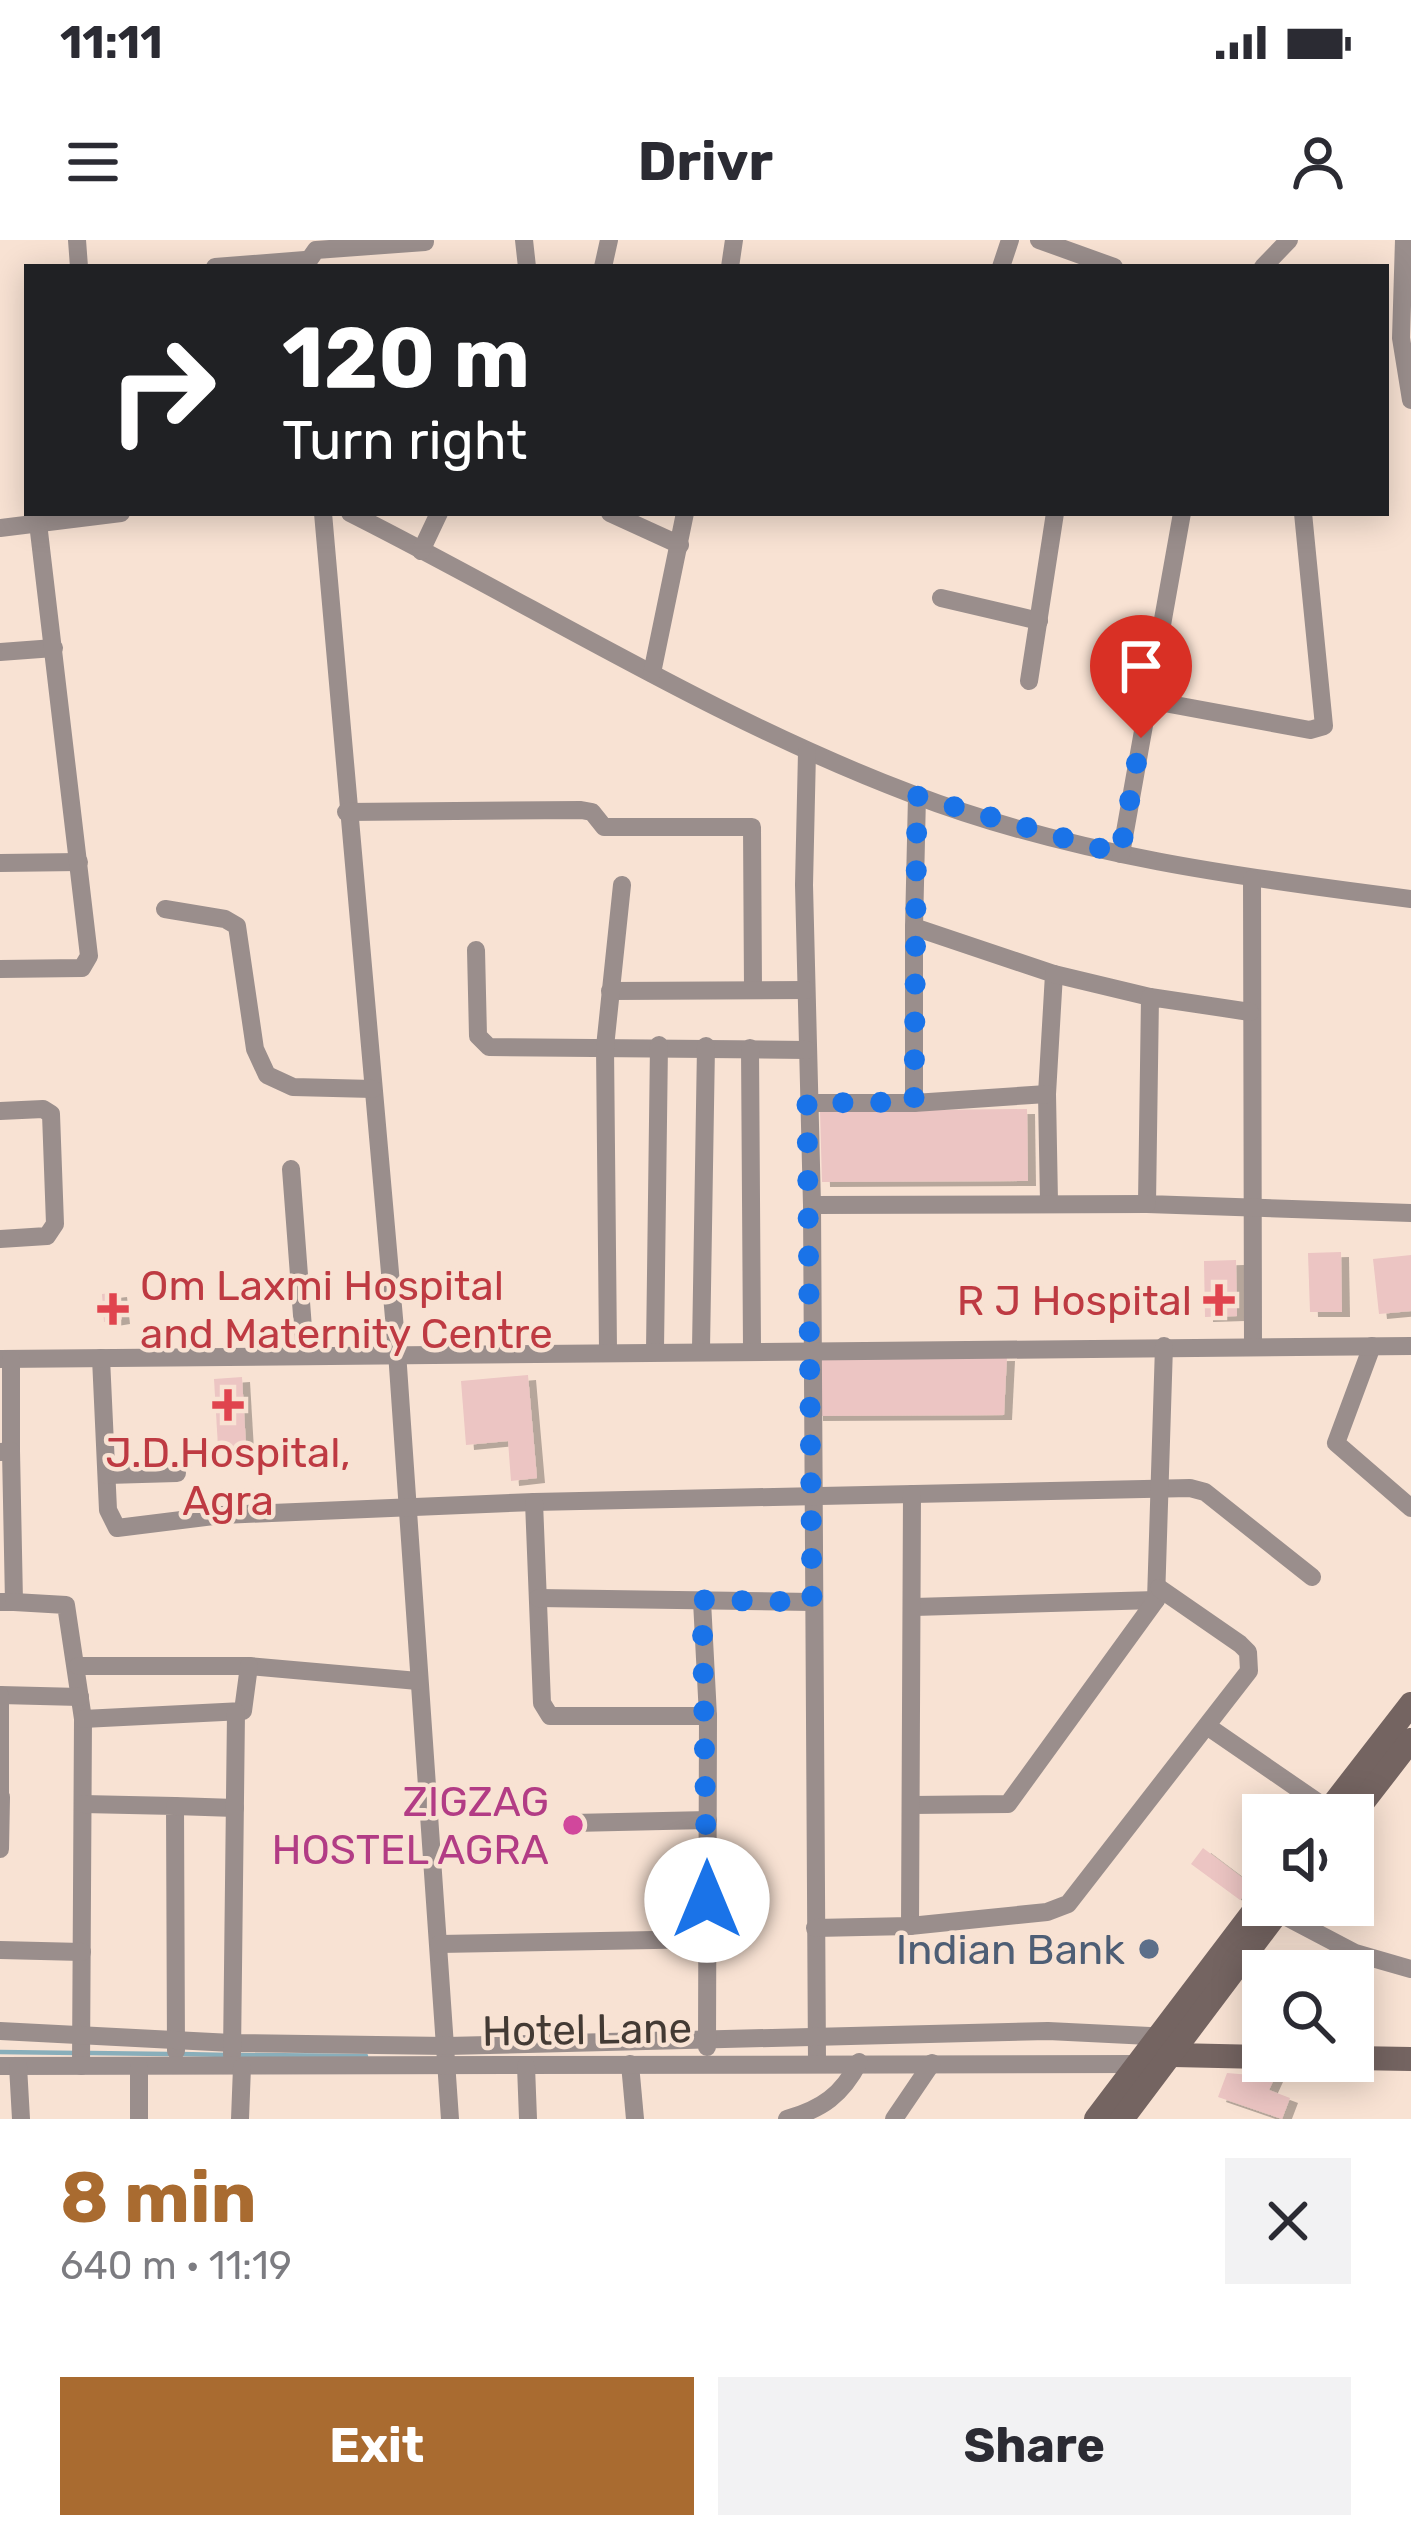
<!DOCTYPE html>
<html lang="en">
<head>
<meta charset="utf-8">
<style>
	:root { --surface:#fff; --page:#f2f2f3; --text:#2b2b33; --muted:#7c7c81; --accent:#a96b30 }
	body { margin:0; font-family:Rubik,sans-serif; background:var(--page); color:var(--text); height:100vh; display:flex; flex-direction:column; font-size:45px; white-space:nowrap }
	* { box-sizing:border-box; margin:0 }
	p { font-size:39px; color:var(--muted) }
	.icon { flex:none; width:66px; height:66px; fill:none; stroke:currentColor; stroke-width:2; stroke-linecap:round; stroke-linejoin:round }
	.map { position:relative; height:1879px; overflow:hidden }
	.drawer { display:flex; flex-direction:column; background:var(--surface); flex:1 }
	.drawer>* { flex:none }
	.top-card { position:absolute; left:24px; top:24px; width:1365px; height:252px; border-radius:0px; box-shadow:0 6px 30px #0003; background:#202124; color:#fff; overflow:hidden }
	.controls { position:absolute; left:1242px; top:1554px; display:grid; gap:24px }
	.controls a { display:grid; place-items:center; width:132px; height:132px; border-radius:0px; background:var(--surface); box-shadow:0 6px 30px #0003; font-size:60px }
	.pin { position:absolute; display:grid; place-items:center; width:102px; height:102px; color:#fff; margin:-123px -51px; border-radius:50% 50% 50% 0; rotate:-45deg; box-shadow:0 0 12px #0007 }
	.pin .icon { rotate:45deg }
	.me { position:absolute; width:132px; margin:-66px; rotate:0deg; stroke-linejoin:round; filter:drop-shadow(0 0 9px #0008) }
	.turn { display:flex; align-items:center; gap:42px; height:252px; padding:0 60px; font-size:54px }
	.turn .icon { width:156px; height:156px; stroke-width:2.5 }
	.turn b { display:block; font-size:84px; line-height:102px }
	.round { display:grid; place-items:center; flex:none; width:126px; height:126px; border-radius:0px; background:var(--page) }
	.summary { display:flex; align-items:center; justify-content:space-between; height:204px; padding:0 60px }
	h1 { font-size:72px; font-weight:700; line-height:90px; color:var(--accent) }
	.button { display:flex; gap:24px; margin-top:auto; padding:24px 60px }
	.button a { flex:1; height:138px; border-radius:0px; background:var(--accent); color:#fff; font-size:48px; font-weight:700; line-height:138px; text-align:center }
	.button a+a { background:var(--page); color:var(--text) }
	.status { display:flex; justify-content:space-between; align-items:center; height:84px; padding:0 60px; background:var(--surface); direction:ltr }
	.status svg { height:33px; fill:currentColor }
	header { display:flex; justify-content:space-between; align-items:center; height:156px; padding:0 60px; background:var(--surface); font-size:54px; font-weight:700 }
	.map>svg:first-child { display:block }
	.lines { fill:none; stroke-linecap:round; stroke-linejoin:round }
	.stream { stroke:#89aeba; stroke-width:4.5 }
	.building { fill:#ecc5c3; filter:url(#shadow) }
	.street { stroke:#9a8e8c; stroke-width:18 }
	.secondary { stroke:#746461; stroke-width:24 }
	.route { stroke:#1a73e8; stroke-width:21; stroke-dasharray:0 37.8 }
	.health-dot { fill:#e0444e; stroke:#f8e2d3; stroke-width:4.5 }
	.hotel-dot { fill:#d1479c; stroke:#f8e2d3; stroke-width:4.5 }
	.service-dot { fill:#5c6f8a; stroke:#f8e2d3; stroke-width:4.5 }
	.labels { text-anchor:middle; stroke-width:9; stroke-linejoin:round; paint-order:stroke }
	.health-label { font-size:42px; fill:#be3a42; stroke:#f8e2d3; text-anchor:start }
	.hotel-label { font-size:42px; fill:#b23c85; stroke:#f8e2d3; text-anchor:end }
	.service-label { font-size:42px; fill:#4e5e75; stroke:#f8e2d3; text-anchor:end }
	.street-label { font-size:42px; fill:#433a34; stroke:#f8e2d3 }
</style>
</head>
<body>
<div class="status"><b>11:11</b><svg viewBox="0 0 49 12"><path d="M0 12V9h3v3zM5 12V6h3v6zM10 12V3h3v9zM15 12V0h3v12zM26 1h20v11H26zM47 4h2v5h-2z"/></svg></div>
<header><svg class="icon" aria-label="menu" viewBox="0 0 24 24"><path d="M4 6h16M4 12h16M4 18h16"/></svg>Drivr<svg class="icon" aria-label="person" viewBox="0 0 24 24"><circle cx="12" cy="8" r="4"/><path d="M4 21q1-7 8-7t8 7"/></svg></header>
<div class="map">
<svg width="1411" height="1879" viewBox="0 0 1411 1879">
	<defs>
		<filter id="shadow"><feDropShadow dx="8" dy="5" stdDeviation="0" flood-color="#0004"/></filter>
	</defs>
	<rect width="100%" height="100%" fill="#f8e2d3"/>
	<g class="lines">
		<g class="stream">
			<path d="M0,1812L78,1813"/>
			<path d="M90,1813L168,1814"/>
			<path d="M180,1814L228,1815"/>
			<path d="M240,1815L366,1816"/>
		</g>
	</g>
	<g class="building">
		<path d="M1027,869L1028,941L822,942L820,871Z"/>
		<path d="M1341,1012L1342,1072H1310L1308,1013Z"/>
		<path d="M1411,1015V1071L1379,1074L1373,1019Z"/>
		<path d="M1236,1020L1237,1076L1205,1077L1204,1021Z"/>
		<path d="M119,1052L122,1079L104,1082L102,1054Z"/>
		<path d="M1007,1116L1004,1175L815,1176V1118Z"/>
		<path d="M528,1135L537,1238L511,1241L508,1201L466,1205L461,1141Z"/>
		<path d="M242,1137L246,1205L218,1207L214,1139Z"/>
		<path d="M1203,1608L1252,1645L1240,1660L1191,1624Z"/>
		<path d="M1227,1833L1275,1837L1269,1850L1290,1858L1282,1879L1218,1857Z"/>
	</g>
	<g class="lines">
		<g class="street">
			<path d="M77,0L79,27"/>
			<path d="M524,0L527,27"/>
			<path d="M1039,0L1114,27"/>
			<path d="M1404,0L1401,98L1411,160"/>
			<path d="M215,27L305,20"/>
			<path d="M304,27L316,10L425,2"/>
			<path d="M603,27L609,0"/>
			<path d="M730,27L734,0"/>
			<path d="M1001,27L1010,0"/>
			<path d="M1263,27L1289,0"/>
			<path d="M323,273L397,1112L450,1879"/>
			<path d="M350,273C537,367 716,480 912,554C1071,615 1244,638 1411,659"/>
			<path d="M610,273L680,305"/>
			<path d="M0,288L121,273"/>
			<path d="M421,311L439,273"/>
			<path d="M941,358L1039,381"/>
			<path d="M0,412L54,408"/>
			<path d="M652,433L685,273"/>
			<path d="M1029,441L1055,273"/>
			<path d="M1148,460L1310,490L1324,486L1303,273"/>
			<path d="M807,512L804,645L812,965L817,1822"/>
			<path d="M917,556L914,687L1054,734L1047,854L1049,962"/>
			<path d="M346,572L581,570L592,572L604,587H752L753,750"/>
			<path d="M1121,614L1182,273"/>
			<path d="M0,623L79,622"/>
			<path d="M1252,639L1253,1106"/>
			<path d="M165,669L225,679L237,686L255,809L267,835L293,847L373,849"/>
			<path d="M914,687V863L1047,854"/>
			<path d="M476,710L478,796L489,807L807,810"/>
			<path d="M0,729L82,728L89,716L38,283"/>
			<path d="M1054,734L1150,757"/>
			<path d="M610,751L806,750"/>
			<path d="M1250,772L1150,757L1147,964L1411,973"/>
			<path d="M750,808L752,1108"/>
			<path d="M807,863H914"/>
			<path d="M0,871L43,869L51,874L55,984L47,996L0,999"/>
			<path d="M291,929L305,1115"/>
			<path d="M812,965L1147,964"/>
			<path d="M1372,1106L1336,1203L1411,1268"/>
			<path d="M701,1109L706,806"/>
			<path d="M608,1110L605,807L622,645"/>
			<path d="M655,1110L659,805"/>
			<path d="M101,1118L108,1270L117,1288L222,1275L534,1262L1190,1248L1205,1252L1312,1337"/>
			<path d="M0,1119L1411,1106"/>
			<path d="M11,1119V1211"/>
			<path d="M0,1212L11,1211L14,1362H0"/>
			<path d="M107,1235L177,1233"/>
			<path d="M534,1262L542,1463L550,1476H708L702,1361"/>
			<path d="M538,1358L812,1362"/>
			<path d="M14,1362L66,1365L83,1479L81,1826"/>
			<path d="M914,1367L1156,1360L1164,1106"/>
			<path d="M78,1426H249L418,1441"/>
			<path d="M0,1455L80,1457"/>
			<path d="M83,1479L243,1471L249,1426"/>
			<path d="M1207,1486L1329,1570"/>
			<path d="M0,1557V1455"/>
			<path d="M83,1564L175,1566L176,1811"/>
			<path d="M912,1565L1008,1564L1156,1360"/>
			<path d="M175,1566L235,1568"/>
			<path d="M573,1583L708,1580"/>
			<path d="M0,1609L1,1557"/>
			<path d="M1277,1672L1355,1713L1411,1729"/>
			<path d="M910,1686L912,1254"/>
			<path d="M815,1688L910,1686L1047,1672L1068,1664L1249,1431L1248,1412L1240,1404L1159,1348"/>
			<path d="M439,1704L707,1699"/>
			<path d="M0,1710L82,1712"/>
			<path d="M0,1791L232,1803L447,1806L1048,1791L1170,1797"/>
			<path d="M707,1807L708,1476"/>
			<path d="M232,1815L236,1472"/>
			<path d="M630,1824L635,1879"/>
			<path d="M0,1826L1146,1824"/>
			<path d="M18,1826L21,1879"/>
			<path d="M526,1826L528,1879"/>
			<path d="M139,1827V1879"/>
			<path d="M240,1879L242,1827"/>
			<path d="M787,1879C822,1869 842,1855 859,1822"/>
			<path d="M894,1879L932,1823"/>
		</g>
		<g class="secondary">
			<path d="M1325,1575L1411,1464"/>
			<path d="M1353,1575L1411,1500"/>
			<path d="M1174,1815L1263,1817"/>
			<path d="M1353,1818L1411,1819"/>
			<path d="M1096,1879L1263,1659"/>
			<path d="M1122,1879L1283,1665"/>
		</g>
	</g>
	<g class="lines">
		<path class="route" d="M707,1660L702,1360L812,1362L807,863L914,862L917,556L1120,614L1141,498"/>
	</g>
	<g class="health-dot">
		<path d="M1213 1042h12v12h12v12h-12v12h-12v-12h-12v-12h12z"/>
		<path d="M107 1051h12v12h12v12h-12v12h-12v-12h-12v-12h12z"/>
		<path d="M222 1147h12v12h12v12h-12v12h-12v-12h-12v-12h12z"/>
	</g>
	<circle class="hotel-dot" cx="573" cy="1585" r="12"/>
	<circle class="service-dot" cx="1149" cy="1709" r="12"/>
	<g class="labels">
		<g class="health-label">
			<text x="140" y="1060">Om Laxmi Hospital<tspan x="140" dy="48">and Maternity Centre</tspan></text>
			<text x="1192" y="1075" text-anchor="end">R J Hospital</text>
			<text x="228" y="1227" text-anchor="middle">J.D.Hospital,<tspan x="228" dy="48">Agra</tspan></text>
		</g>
		<g class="hotel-label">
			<text x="549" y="1576">ZIGZAG<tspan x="549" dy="48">HOSTEL AGRA</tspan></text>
		</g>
		<g class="service-label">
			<text x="1125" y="1724">Indian Bank</text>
		</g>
		<g class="street-label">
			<text transform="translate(587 1789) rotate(-1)" y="15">Hotel Lane</text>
		</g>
	</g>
</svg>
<div class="controls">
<a><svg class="icon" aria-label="sound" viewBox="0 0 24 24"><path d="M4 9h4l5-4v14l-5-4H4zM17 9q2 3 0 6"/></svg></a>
<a><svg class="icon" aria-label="search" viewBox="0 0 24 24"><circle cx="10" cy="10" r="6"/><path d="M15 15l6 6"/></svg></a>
</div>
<div class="pin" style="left:1141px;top:498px;background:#d93025"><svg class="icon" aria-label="arrive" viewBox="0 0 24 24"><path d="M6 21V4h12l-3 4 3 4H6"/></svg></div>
<svg class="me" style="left:707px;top:1660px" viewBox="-20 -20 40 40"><circle r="19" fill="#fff"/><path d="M0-13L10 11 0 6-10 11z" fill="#1a73e8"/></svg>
<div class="top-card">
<div class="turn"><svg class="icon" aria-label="right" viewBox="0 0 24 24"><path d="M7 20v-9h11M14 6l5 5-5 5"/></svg><div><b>120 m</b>Turn right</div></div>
</div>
</div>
<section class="drawer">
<div class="summary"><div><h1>8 min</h1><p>640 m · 11:19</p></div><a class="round"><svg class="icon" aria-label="close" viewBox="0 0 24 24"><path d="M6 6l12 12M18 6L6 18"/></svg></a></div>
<div class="button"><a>Exit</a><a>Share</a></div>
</section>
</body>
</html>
